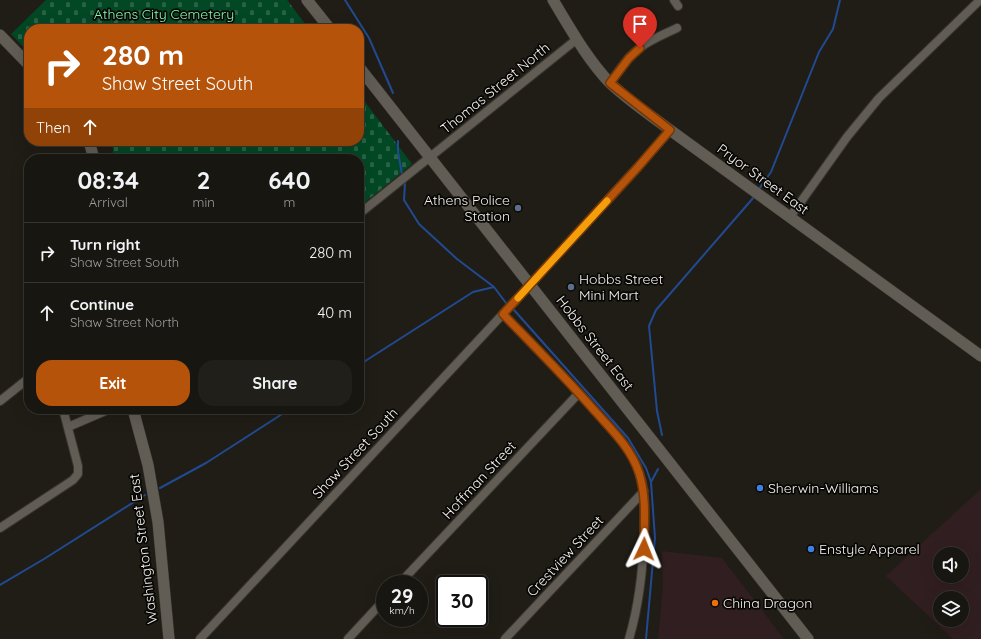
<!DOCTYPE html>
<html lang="en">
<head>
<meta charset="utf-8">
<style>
	:root { --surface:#181610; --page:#211f19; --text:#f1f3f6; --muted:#9f9f9f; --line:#363530; --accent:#b45309 }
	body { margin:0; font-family:Quicksand,sans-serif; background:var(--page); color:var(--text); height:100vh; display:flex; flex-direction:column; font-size:15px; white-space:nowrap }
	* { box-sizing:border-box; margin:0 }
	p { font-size:13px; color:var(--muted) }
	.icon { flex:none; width:22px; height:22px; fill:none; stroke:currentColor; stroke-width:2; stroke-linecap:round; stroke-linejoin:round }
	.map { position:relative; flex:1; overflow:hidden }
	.panel { position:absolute; left:24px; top:154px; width:340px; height:260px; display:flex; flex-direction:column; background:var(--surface); border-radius:16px; box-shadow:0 4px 16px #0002,0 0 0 1px var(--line) }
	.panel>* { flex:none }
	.hud { position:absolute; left:24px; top:24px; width:340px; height:122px; border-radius:16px; box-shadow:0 4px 16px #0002,0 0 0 1px var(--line); background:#b45309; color:#fff; overflow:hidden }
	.controls { position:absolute; left:933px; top:547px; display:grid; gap:8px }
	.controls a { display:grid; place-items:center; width:36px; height:36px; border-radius:50%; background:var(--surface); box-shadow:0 4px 16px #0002,0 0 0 1px var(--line); font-size:20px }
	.speed { position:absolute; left:376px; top:575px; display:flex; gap:8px; font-size:20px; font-weight:700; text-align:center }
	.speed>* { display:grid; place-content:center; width:52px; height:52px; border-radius:50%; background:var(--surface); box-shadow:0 4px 16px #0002,0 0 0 1px var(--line); line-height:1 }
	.speed small { font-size:10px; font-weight:400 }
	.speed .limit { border:2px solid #111; border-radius:6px; background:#fff; color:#111 }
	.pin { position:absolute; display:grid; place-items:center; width:34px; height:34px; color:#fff; margin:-41px -17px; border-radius:50% 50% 50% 0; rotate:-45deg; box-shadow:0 0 4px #0007 }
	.pin .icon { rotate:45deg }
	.me { position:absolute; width:44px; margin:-22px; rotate:2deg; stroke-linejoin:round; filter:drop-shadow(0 0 3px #0008) }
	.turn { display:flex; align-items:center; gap:14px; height:84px; padding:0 12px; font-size:18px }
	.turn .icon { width:52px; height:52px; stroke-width:2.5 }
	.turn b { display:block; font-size:28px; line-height:34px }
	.then { display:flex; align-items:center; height:38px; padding:0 12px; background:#0003; gap:8px; font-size:15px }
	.eta { display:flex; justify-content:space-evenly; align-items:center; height:68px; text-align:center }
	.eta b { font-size:24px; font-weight:800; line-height:28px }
	.primary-button { display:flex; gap:8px; margin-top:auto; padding:8px 12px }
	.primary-button a { flex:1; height:46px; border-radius:16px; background:var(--accent); color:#fff; font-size:16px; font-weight:800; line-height:46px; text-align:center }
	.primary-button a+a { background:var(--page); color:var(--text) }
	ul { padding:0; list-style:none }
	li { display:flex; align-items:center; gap:12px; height:60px; padding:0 12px; border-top:1px solid var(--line) }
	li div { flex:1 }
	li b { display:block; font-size:15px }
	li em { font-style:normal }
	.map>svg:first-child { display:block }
	.commercial { fill:#311e20; fill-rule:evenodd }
	.cemetery { fill:url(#cemetery-stones) }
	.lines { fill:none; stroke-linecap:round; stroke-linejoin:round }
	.stream { stroke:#204a91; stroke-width:2 }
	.street-casing { stroke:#393632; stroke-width:10 }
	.secondary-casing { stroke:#393632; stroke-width:12 }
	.street { stroke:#615d55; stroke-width:8 }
	.secondary { stroke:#615d55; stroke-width:11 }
	.route-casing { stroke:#753606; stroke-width:10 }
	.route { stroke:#b45309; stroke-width:7 }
	.slow { stroke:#f59e0b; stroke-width:7 }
	.service-dot { fill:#5c6f8a; stroke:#090705; stroke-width:1.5 }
	.shop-dot { fill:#3f7fe0; stroke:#090705; stroke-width:1.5 }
	.food-dot { fill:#e8710a; stroke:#090705; stroke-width:1.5 }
	.labels { text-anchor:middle; stroke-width:3.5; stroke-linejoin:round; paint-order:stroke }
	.park-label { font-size:14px; fill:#81fdae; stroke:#090705 }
	.street-label { font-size:14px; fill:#f4f2ed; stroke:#090705 }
	.poi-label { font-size:14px; fill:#f4f2ed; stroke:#090705; text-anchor:start }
</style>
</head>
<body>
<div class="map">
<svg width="981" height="639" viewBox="0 0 981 639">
	<defs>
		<pattern id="cemetery-stones" width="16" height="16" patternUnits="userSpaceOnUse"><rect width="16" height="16" fill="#024825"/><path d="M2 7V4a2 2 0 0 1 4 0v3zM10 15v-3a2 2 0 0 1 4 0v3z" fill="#286345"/></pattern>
	</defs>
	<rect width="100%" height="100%" fill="#201d16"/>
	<g class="commercial">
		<path d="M981,489V639H953L886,576ZM940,554H962V576H940ZM940,598H962V620H940Z"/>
		<path d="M662,551L722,558L784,639H658L663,585Z"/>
	</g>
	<g class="cemetery">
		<path d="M46,0H287L309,29H29V53L11,34Z"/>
		<path d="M359,94L412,164L359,207V159H112L113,149L110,141H359Z"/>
	</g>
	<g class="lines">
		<g class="stream">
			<path d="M345,0L369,38L393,93"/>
			<path d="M398,141V152L402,174"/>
			<path d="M405,182L404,200L419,224L457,259L494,287L506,303"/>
			<path d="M759,189L771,172L819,52L833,29L840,0"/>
			<path d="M514,310L628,438L646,468L651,482L655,538L646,639"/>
			<path d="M359,365L473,292L494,287"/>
			<path d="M662,435L657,411L649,326L656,310L754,197"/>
			<path d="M651,482L658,469"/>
			<path d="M160,488L206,463L290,409"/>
			<path d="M0,585L44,559L145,495"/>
		</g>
		<defs>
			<g id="street">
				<path d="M674,0L678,6"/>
				<path d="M610,83C620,70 628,56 641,47C652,39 665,34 677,28"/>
				<path d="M359,214L577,39"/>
				<path d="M790,217L847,137L879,98L980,0"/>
				<path d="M503,314C533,345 564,376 593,408C609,426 627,443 637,466C646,488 645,511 644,534C643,570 639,605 629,639"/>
				<path d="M0,401L29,378"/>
				<path d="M68,427L110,409"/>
				<path d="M0,528L73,480L78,474V466L63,409"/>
				<path d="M399,584L579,393"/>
				<path d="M200,639L530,285L638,167L670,130"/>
				<path d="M348,639L385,599"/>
				<path d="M505,639L644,491"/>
			</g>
			<g id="secondary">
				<path d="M307,0L330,29"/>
				<path d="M553,0C570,28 587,59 610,83C628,100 650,115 670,130L981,356"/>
				<path d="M0,35L29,65"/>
				<path d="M359,67L808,639"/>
				<path d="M89,141L94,159"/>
				<path d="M133,409L148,465L158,522L169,639"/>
			</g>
		</defs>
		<use href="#street" class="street-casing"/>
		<use href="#secondary" class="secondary-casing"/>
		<use href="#street" class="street"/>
		<use href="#secondary" class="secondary"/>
	</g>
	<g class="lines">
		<defs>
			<path id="route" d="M640,48L629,58L610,83L670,130L638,167L503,314C533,345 564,376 593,409C611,429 631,448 639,473C647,498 644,523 644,549"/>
		</defs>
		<use href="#route" class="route-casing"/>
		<use href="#route" class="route"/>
		<path class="slow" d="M518,298L607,201"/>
	</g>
	<g class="service-dot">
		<circle cx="518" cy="208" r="4"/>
		<circle cx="571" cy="287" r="4"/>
	</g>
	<g class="shop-dot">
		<circle cx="760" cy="488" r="4"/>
		<circle cx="811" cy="549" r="4"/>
	</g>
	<circle class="food-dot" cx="715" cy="603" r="4"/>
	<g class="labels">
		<g class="park-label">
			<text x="164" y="19">Athens City Cemetery</text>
		</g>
		<g class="street-label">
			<text transform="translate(495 88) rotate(-39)" y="5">Thomas Street North</text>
			<text transform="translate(763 179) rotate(36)" y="5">Pryor Street East</text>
			<text transform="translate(595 343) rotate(52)" y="5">Hobbs Street East</text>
			<text transform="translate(355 453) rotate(-47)" y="5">Shaw Street South</text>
			<text transform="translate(479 480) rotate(-47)" y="5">Hoffman Street</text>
			<text transform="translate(143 549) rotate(-97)" y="5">Washington Street East</text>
			<text transform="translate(565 556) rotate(-47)" y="5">Crestview Street</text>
		</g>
		<g class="poi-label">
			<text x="510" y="205" text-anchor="end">Athens Police<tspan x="510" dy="16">Station</tspan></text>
			<text x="579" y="284">Hobbs Street<tspan x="579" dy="16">Mini Mart</tspan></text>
			<text x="768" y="493">Sherwin-Williams</text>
			<text x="819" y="554">Enstyle Apparel</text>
			<text x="723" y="608">China Dragon</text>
		</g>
	</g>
</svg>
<div class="controls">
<a><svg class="icon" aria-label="sound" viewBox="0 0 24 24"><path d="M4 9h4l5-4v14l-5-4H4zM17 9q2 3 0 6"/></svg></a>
<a><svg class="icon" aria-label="layers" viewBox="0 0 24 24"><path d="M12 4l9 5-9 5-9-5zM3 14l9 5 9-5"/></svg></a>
</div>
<div class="speed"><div>29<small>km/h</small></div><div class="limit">30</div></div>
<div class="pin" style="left:640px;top:48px;background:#d93025"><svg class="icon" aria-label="arrive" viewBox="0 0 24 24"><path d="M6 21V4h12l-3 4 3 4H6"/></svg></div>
<svg class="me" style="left:644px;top:549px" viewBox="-20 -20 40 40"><path d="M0-17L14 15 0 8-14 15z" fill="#b45309" stroke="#fff" stroke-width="4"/></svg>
<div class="hud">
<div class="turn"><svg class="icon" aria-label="right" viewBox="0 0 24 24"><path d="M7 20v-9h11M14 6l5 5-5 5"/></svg><div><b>280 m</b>Shaw Street South</div></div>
<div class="then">Then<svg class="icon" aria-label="ahead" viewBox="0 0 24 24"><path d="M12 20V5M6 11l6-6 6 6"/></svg></div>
</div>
<section class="panel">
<div class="eta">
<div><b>08:34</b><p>Arrival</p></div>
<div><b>2</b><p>min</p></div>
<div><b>640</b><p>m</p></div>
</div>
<ul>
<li><svg class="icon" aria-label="right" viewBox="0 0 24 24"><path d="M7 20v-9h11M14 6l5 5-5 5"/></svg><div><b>Turn right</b><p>Shaw Street South</p></div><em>280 m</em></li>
<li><svg class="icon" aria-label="ahead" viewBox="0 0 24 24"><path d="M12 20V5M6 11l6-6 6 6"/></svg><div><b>Continue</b><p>Shaw Street North</p></div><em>40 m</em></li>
</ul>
<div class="primary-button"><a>Exit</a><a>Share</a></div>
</section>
</div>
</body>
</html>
